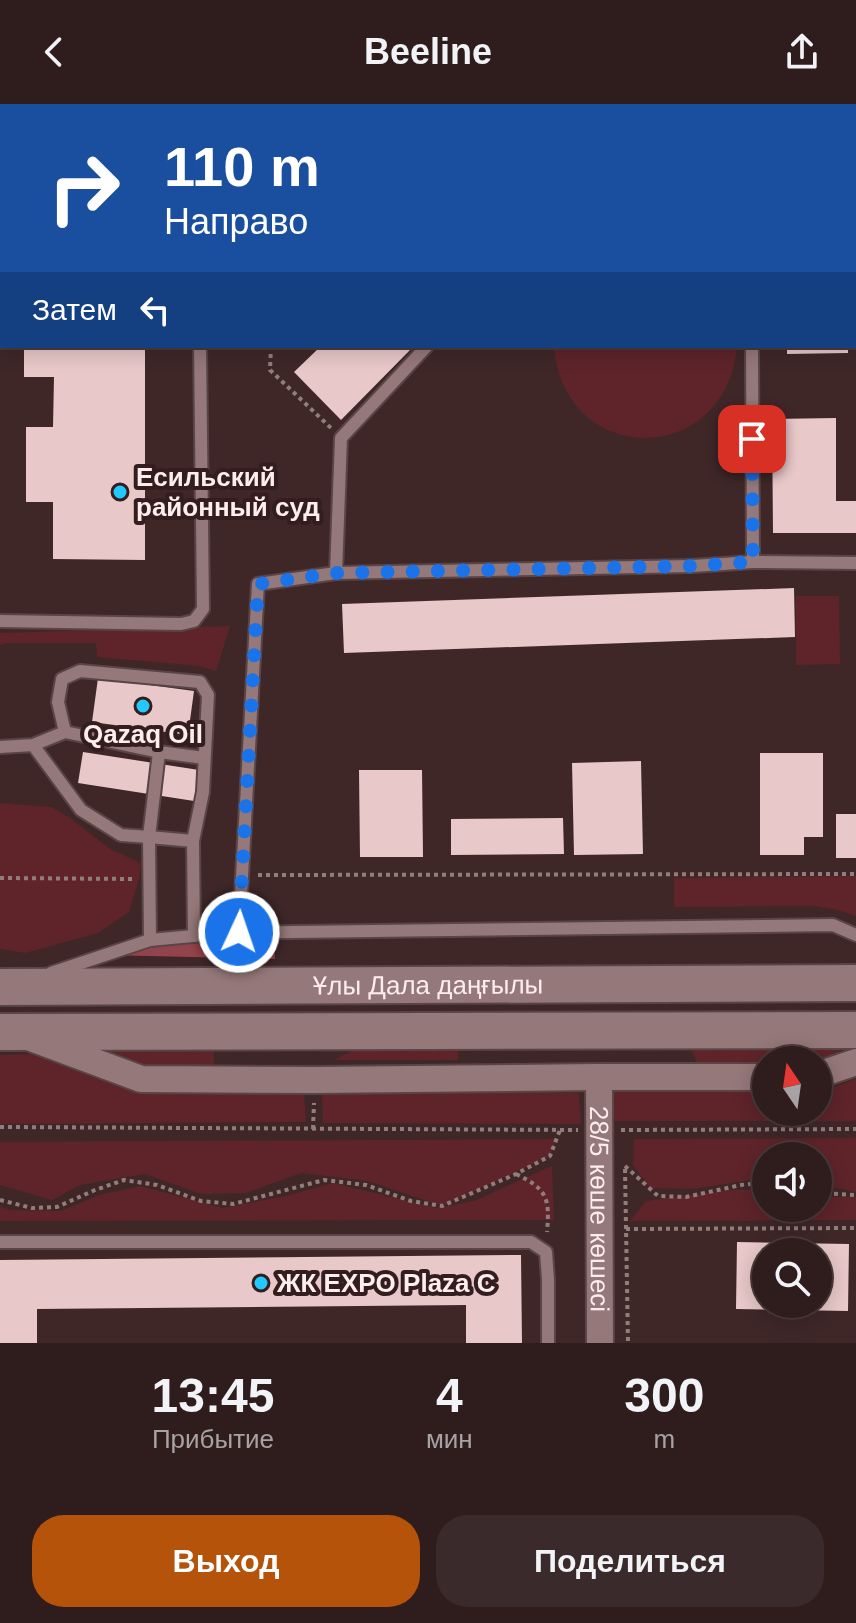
<!DOCTYPE html>
<html lang="ru">
<head>
<meta charset="utf-8">
<style>
	:root { --surface:#2f1d1e; --page:#3b2a2b; --text:#f1f3f6; --muted:#a7a2a4; --line:#4a3b3c; --accent:#b45309 }
	body { margin:0; font-family:Arial,sans-serif; background:var(--page); color:var(--text); height:100vh; display:flex; flex-direction:column; font-size:30px; white-space:nowrap }
	* { box-sizing:border-box; margin:0 }
	p { font-size:26px; color:var(--muted) }
	.icon { flex:none; width:44px; height:44px; fill:none; stroke:currentColor; stroke-width:2; stroke-linecap:round; stroke-linejoin:round }
	.map { position:relative; height:1239px; overflow:hidden }
	.drawer { display:flex; flex-direction:column; background:var(--surface); flex:1 }
	.drawer>* { flex:none }
	.banner { position:absolute; left:0px; top:0px; width:856px; height:244px; box-shadow:0 4px 20px #0003,0 0 0 2px var(--line); background:#1a4fa0; color:#fff; overflow:hidden }
	.needle { width:52px; rotate:347deg }
	.controls { position:absolute; left:752px; top:942px; display:grid; gap:16px }
	.controls a { display:grid; place-items:center; width:80px; height:80px; border-radius:50%; background:var(--surface); box-shadow:0 4px 20px #0003,0 0 0 2px var(--line); font-size:40px }
	.pin { position:absolute; display:grid; place-items:center; width:68px; height:68px; color:#fff; margin:-34px; border-radius:16px; box-shadow:0 4px 12px #0006 }
	.me { position:absolute; width:88px; margin:-44px; rotate:3deg; stroke-linejoin:round; filter:drop-shadow(0 0 6px #0008) }
	.turn { display:flex; align-items:center; gap:28px; height:168px; padding:0 32px; font-size:36px }
	.turn .icon { width:104px; height:104px; stroke-width:2.5 }
	.turn b { display:block; font-size:56px; line-height:68px }
	.then { display:flex; align-items:center; height:76px; padding:0 32px; background:#0003; gap:16px; font-size:30px }
	.eta { display:flex; justify-content:space-evenly; align-items:center; height:136px; text-align:center }
	.eta b { font-size:48px; font-weight:700; line-height:56px }
	.button { display:flex; gap:16px; margin-top:auto; padding:16px 32px }
	.button a { flex:1; height:92px; border-radius:32px; background:var(--accent); color:#fff; font-size:32px; font-weight:700; line-height:92px; text-align:center }
	.button a+a { background:var(--page); color:var(--text) }
	header { display:flex; justify-content:space-between; align-items:center; height:104px; padding:0 32px; background:var(--surface); font-size:36px; font-weight:700 }
	.map>svg:first-child { display:block }
	.green { fill:#5e242a }
	.forest { fill:#93434b }
	.building { fill:#e8c8c9; fill-rule:evenodd }
	.lines { fill:none; stroke-linecap:round; stroke-linejoin:round }
	.service-casing { stroke:#594446; stroke-width:16 }
	.minor-casing { stroke:#594446; stroke-width:30 }
	.secondary-casing { stroke:#594446; stroke-width:40 }
	.path { stroke:#927d7d; stroke-width:4; stroke-dasharray:4 4; stroke-linecap:butt }
	.service { stroke:#957879; stroke-width:12 }
	.minor { stroke:#957879; stroke-width:26 }
	.secondary { stroke:#957879; stroke-width:36 }
	.route { stroke:#1a73e8; stroke-width:14; stroke-dasharray:0 25.2 }
	.poi-dot { fill:#21c9fd; stroke:#341d1f; stroke-width:3 }
	.labels { text-anchor:middle; stroke-width:8; stroke-linejoin:round; paint-order:stroke }
	.poi-label { font-size:26px; font-weight:bold; fill:#feeded; stroke:#341d1f; text-anchor:start }
	.street-label { font-size:26px; fill:#feeded; stroke:#341d1f }
</style>
</head>
<body>
<header><svg class="icon" aria-label="back" viewBox="0 0 24 24"><path d="M15 5l-7 7 7 7"/></svg>Beeline<svg class="icon" aria-label="share" viewBox="0 0 24 24"><path d="M12 15V3M7 8l5-5 5 5M5 13v7h14v-7"/></svg></header>
<div class="map">
<svg width="856" height="1239" viewBox="0 0 856 1239">
	<rect width="100%" height="100%" fill="#3f2728"/>
	<g class="green">
		<path d="M554,242H737C726,365 563,364 554,242Z"/>
		<path d="M796,492H839L840,560L796,561Z"/>
		<path d="M230,522L216,567L199,562L97,553L96,539H6L0,541V529Z"/>
		<path d="M0,699L51,703L70,714L110,745L141,759L139,775L129,808L98,829L25,849L0,845Z"/>
		<path d="M856,772V812L838,806L814,802L674,803V774Z"/>
		<path d="M458,945V956H334L353,946Z"/>
		<path d="M691,945H843L818,958V956H766V964L699,963Z"/>
		<path d="M104,946H214V963H149Z"/>
		<path d="M38,950L139,987L304,990L306,1018L0,1020V951Z"/>
		<path d="M856,975V1017H609V987L766,986V1008H818V986H825Z"/>
		<path d="M322,989H579L581,1020L323,1019Z"/>
		<path d="M856,1034V1088L818,1080V1052H766V1074L691,1085L650,1084L633,1061L634,1035Z"/>
		<path d="M556,1035L550,1052L442,1102L368,1077L301,1069L246,1089L201,1090L145,1070L80,1081L52,1096L0,1081V1038Z"/>
		<path d="M552,1062L554,1116L0,1117V1102L9,1106L61,1107L99,1091L140,1082L223,1104L286,1092L333,1079L437,1104L474,1097Z"/>
		<path d="M766,1085V1104H818V1093H856V1116L630,1117L646,1097L727,1086Z"/>
	</g>
	<path class="forest" d="M274,828L275,855L105,851L150,836Z"/>
	<g class="building">
		<path d="M24,242H145V456L53,455V398H26V323H53L54,273H24Z"/>
		<path d="M321,242H414L341,316L294,268Z"/>
		<path d="M787,242H848V249L787,250Z"/>
		<path d="M836,314V397H856V429H773L772,315Z"/>
		<path d="M794,484L795,533L344,549L342,500Z"/>
		<path d="M98,574L194,587L188,631L92,618Z"/>
		<path d="M83,648L199,666L194,697L78,679Z"/>
		<path d="M760,649H823V733H804V751H760Z"/>
		<path d="M641,657L643,750L574,751L572,659Z"/>
		<path d="M359,666H422L423,753H360Z"/>
		<rect x="836" y="710" width="20" height="44"/>
		<path d="M563,714L564,750L451,751V715Z"/>
		<path d="M737,1138L849,1140L848,1207L736,1205ZM766,1148H818V1200H766Z"/>
		<path d="M521,1151L522,1239H466V1201L37,1205V1239H0V1156Z"/>
	</g>
	<g class="lines">
		<defs>
			<g id="service">
				<path d="M198,0V2"/>
				<path d="M751,0V2"/>
				<path d="M505,2L507,0"/>
				<path d="M752,242L753,458"/>
				<path d="M336,469L341,334L427,242"/>
				<path d="M0,517L181,520L194,517L203,505L200,242"/>
				<path d="M65,628L58,598L62,575L80,567L200,578L208,591L203,688L193,737"/>
				<path d="M0,643L33,641L81,706L121,731L149,733L159,648L65,628L33,641"/>
				<path d="M159,648L204,654"/>
				<path d="M239,828L258,480L336,469L692,462L753,458L856,459"/>
				<path d="M150,836L149,733L193,737L194,832"/>
				<path d="M51,869L150,836L225,829L833,821L856,831"/>
				<path d="M0,1138H531L546,1148L548,1176V1239"/>
			</g>
			<g id="minor">
				<path d="M31,934L141,975L314,976L599,973H766"/>
				<path d="M818,971L856,958"/>
				<path id="s1" d="M599,973L600,1239"/>
			</g>
			<g id="secondary">
				<path id="s2" d="M0,883L856,879"/>
				<path d="M0,928L856,926"/>
			</g>
		</defs>
		<use href="#service" class="service-casing"/>
		<use href="#minor" class="minor-casing"/>
		<use href="#secondary" class="secondary-casing"/>
		<g class="path">
			<path d="M281,2V0"/>
			<path d="M271,242L270,266L331,324"/>
			<path d="M258,771L856,770"/>
			<path d="M0,774L134,775"/>
			<path d="M0,1023L578,1026"/>
			<path d="M313,1025L314,999"/>
			<path d="M621,1026L856,1025"/>
			<path d="M625,1062L658,1092L686,1093L741,1081L766,1078"/>
			<path d="M625,1065L628,1239"/>
			<path d="M516,1070C547,1085 550,1094 547,1128"/>
			<path d="M818,1089L856,1091"/>
			<path d="M0,1096L32,1104L57,1103L95,1086L124,1076L157,1081L201,1097L233,1100L324,1076L366,1081L411,1097L442,1102L516,1070L550,1052L560,1026"/>
			<path d="M626,1125L856,1124"/>
		</g>
		<use href="#service" class="service"/>
		<use href="#minor" class="minor"/>
		<use href="#secondary" class="secondary"/>
	</g>
	<g class="lines">
		<path class="route" d="M239,828L258,480L336,469L692,462L753,458L752,335"/>
	</g>
	<g class="poi-dot">
		<circle cx="120" cy="388" r="8"/>
		<circle cx="143" cy="602" r="8"/>
		<circle cx="261" cy="1179" r="8"/>
	</g>
	<g class="labels">
		<g class="poi-label">
			<text x="136" y="382">Есильский<tspan x="136" dy="30">районный суд</tspan></text>
			<text x="143" y="639" text-anchor="middle">Qazaq Oil</text>
			<text x="277" y="1188">ЖК EXPO Plaza C</text>
		</g>
		<g class="street-label">
			<text dy="9" stroke="none"><textPath href="#s2" startOffset="428">Ұлы Дала даңғылы</textPath></text>
			<text dy="9" stroke="none"><textPath href="#s1" startOffset="132">28/5 көше көшесі</textPath></text>
		</g>
	</g>
</svg>
<div class="controls">
<a><svg class="needle" viewBox="-14 -14 28 28"><path d="M0-13l5 13h-10z" fill="#e53935"/><path d="M0 13l5-13h-10z" fill="#a7a2a4"/></svg></a>
<a><svg class="icon" aria-label="sound" viewBox="0 0 24 24"><path d="M4 9h4l5-4v14l-5-4H4zM17 9q2 3 0 6"/></svg></a>
<a><svg class="icon" aria-label="search" viewBox="0 0 24 24"><circle cx="10" cy="10" r="6"/><path d="M15 15l6 6"/></svg></a>
</div>
<div class="pin" style="left:752px;top:335px;background:#d93025"><svg class="icon" aria-label="arrive" viewBox="0 0 24 24"><path d="M6 21V4h12l-3 4 3 4H6"/></svg></div>
<svg class="me" style="left:239px;top:828px" viewBox="-20 -20 40 40"><circle r="17" fill="#1a73e8" stroke="#fff" stroke-width="3"/><path d="M0-11L8 9 0 5-8 9z" fill="#fff"/></svg>
<div class="banner">
<div class="turn"><svg class="icon" aria-label="right" viewBox="0 0 24 24"><path d="M7 20v-9h11M14 6l5 5-5 5"/></svg><div><b>110 m</b>Направо</div></div>
<div class="then">Затем<svg class="icon" aria-label="left" viewBox="0 0 24 24"><path d="M17 20v-9H6M10 6l-5 5 5 5"/></svg></div>
</div>
</div>
<section class="drawer">
<div class="eta">
<div><b>13:45</b><p>Прибытие</p></div>
<div><b>4</b><p>мин</p></div>
<div><b>300</b><p>m</p></div>
</div>
<div class="button"><a>Выход</a><a>Поделиться</a></div>
</section>
</body>
</html>
